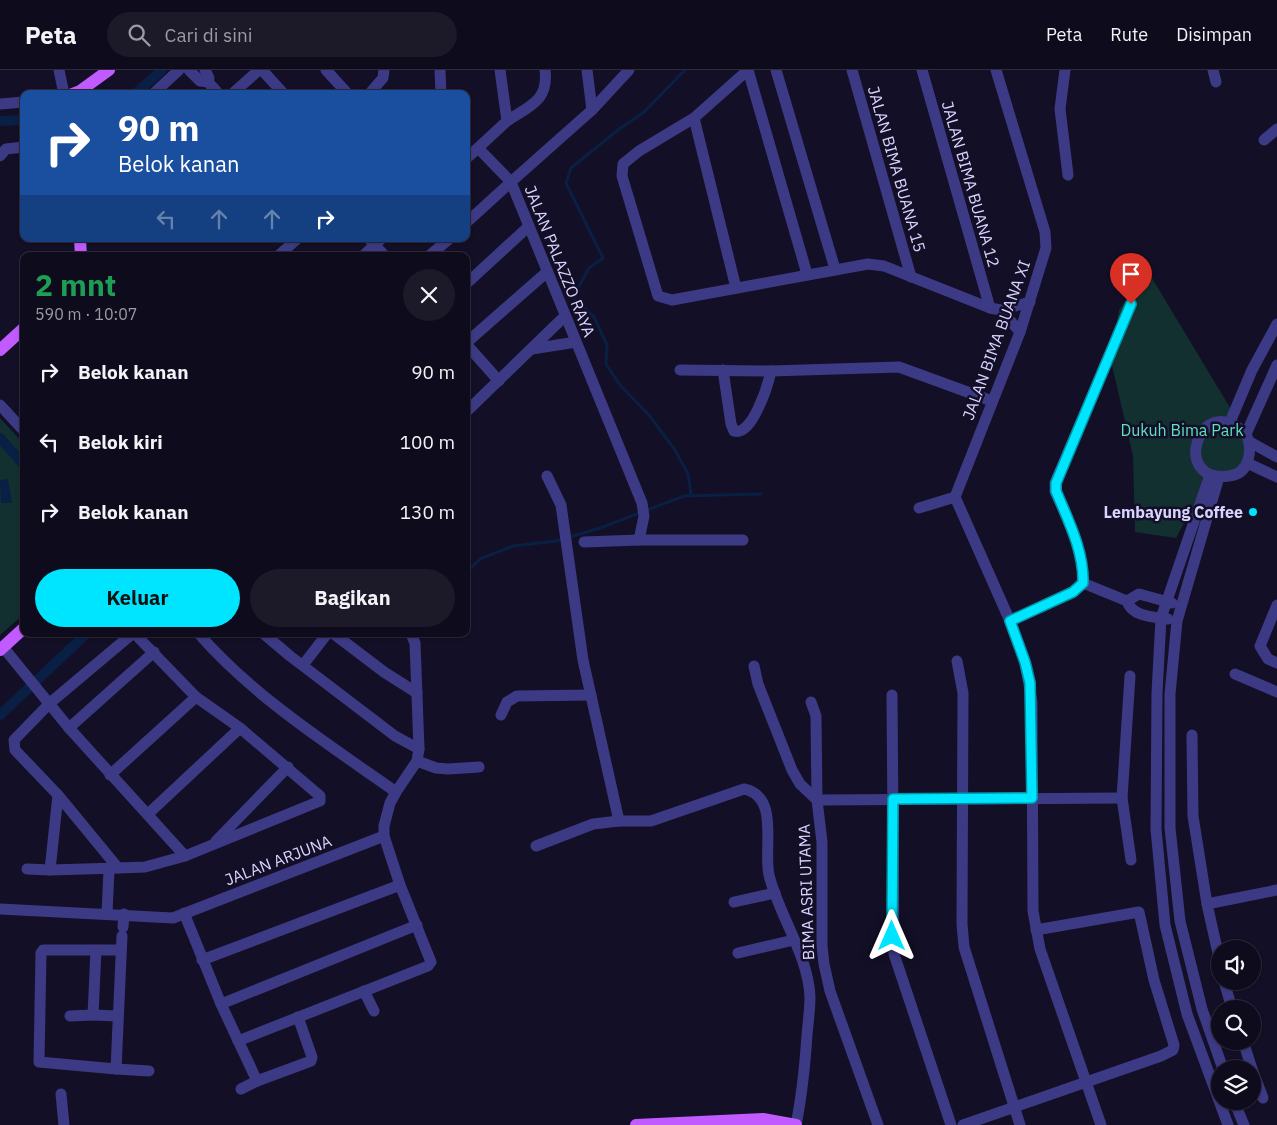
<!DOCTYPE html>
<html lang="id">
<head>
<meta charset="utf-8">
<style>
	:root { --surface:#0e0b1c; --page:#1c1929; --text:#f1f3f6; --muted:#9b9ba3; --line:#2e2b3b; --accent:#00e5ff }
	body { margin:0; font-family:"IBM Plex Sans",sans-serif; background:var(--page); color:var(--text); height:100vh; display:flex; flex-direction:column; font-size:19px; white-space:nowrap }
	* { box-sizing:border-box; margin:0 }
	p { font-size:16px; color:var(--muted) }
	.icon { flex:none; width:28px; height:28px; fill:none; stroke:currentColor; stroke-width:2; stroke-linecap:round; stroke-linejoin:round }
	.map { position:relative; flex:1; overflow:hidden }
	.panel { position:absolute; left:20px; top:182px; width:450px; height:385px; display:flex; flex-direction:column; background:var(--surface); border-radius:10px; box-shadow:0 1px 4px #0004,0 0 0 1px var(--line) }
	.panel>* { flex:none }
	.guide { position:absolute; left:20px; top:20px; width:450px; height:152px; border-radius:10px; box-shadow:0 1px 4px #0004,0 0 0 1px var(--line); background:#1a4fa0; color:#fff; overflow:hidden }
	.controls { position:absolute; left:1211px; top:870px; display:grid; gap:10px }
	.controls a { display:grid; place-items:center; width:50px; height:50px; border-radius:50%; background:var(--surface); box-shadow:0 1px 4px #0004,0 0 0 1px var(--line); font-size:25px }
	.pin { position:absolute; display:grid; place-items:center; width:42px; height:42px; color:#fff; margin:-51px -21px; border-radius:50% 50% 50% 0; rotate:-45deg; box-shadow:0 0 5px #0007 }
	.pin .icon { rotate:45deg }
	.me { position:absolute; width:55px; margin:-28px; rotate:0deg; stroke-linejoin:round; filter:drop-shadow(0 0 4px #0008) }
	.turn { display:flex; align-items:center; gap:18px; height:105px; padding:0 15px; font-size:22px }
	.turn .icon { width:65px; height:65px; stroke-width:2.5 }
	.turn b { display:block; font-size:35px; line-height:42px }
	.lanes { display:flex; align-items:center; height:48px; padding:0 15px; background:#0003; justify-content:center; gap:25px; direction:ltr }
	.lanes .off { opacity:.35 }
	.round { display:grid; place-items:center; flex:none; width:52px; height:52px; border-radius:26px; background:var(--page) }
	.summary { display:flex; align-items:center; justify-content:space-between; height:85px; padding:0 15px }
	h1 { font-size:30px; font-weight:800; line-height:38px; color:#1e9e55 }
	.action { display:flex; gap:10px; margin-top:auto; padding:10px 15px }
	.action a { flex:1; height:58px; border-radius:30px; background:var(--accent); color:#111; font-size:20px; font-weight:800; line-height:58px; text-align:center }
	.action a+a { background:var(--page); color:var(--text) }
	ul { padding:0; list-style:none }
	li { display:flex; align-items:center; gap:15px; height:70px; padding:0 15px }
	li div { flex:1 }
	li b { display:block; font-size:19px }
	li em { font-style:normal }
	header { display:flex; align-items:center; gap:30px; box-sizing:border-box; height:70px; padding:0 25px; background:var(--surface); border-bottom:1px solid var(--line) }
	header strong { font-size:24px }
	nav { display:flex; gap:28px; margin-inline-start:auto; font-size:18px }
	.search { width:350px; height:45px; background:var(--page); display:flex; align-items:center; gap:12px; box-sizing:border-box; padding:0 18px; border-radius:28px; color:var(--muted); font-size:19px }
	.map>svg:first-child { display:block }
	.green { fill:#12302f }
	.water { fill:#0a1f44 }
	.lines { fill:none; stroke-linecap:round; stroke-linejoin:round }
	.stream { stroke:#0a1f44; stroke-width:3 }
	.canal { stroke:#0a1f44; stroke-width:10 }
	.minor { stroke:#3d3a85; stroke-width:11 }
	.major { stroke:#c25bff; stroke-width:12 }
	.route-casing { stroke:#0095a6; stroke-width:12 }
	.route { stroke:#00e5ff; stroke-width:9 }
	.poi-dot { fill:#00e5ff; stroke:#130f26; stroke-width:2 }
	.labels { text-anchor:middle; stroke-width:5; stroke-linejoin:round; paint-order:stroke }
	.street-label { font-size:16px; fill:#d9d4ff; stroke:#130f26 }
	.park-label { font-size:16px; fill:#5fe0c0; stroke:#130f26 }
	.poi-label { font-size:16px; font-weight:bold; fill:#d9d4ff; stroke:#130f26; text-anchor:end }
</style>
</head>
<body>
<header>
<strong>Peta</strong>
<div class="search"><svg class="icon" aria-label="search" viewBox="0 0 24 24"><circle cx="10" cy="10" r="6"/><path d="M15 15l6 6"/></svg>Cari di sini</div>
<nav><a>Peta</a><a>Rute</a><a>Disimpan</a></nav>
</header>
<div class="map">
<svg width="1277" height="1055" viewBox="0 0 1277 1055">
	<rect width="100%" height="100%" fill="#130f26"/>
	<g class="green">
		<path d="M1147,200L1246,364L1250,386L1232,406L1210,405L1176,468L1135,462L1133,386L1111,291L1119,240Z"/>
		<path d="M0,348L24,374V544L0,565Z"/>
	</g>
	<path class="water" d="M8,409L12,433H1L0,410Z"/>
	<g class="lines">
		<g class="stream">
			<path d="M685,0L644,42L618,60L571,98L566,113L603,188L589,198L573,227L594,247L607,275L606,294L620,315L649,345L675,380L688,404L691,425"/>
			<path d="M466,522L469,521V500L480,489L513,476L556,471L600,458L684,426L761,424"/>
		</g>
		<g class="canal">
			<path d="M135,24L162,0"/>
			<path d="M0,51L24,50"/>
			<path d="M0,368L24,395"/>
			<path d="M0,645L86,564"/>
		</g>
		<g class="minor">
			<path d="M59,0L64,24"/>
			<path d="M189,0L200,11L208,12"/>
			<path d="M205,0L209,8L208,12"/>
			<path d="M262,0L284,24"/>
			<path d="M326,0L348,24"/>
			<path d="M440,0L441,24"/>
			<path d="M587,0L592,40"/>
			<path d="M629,0L592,40L511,112L642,433L644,446L639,470H743"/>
			<path d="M748,0L694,48L639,81L623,94L622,106L658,226L672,230L868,194L884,196L990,238L1001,240L1030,232"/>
			<path d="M748,0L807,204"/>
			<path d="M776,0L835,199"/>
			<path d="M852,0L911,207"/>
			<path d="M922,0L990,238"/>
			<path d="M1065,0L1060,39L1068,105"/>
			<path d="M1213,0L1216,12"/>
			<path d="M208,12L219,24"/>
			<path d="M153,24L179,0"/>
			<path d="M232,24L259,0"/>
			<path d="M369,24L383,8L384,0"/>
			<path d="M0,34L24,32"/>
			<path d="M694,48L736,218"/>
			<path d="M507,51C529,36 549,31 545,0"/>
			<path d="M1264,70L1277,59"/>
			<path d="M0,86L6,79L24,77"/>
			<path d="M466,89L507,51L500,0"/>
			<path d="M466,153L511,112L478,78"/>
			<path d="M369,169L385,186"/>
			<path d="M278,186L297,169"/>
			<path d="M363,186L381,169"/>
			<path d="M429,186L449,169"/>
			<path d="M466,214L528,157"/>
			<path d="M1001,240L1020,262"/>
			<path d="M466,273L547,202"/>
			<path d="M466,274L499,311"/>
			<path d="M532,279L576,272"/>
			<path d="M680,300L771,301L899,297L992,331"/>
			<path d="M723,300L731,354L734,361C752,367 768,315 771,301"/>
			<path d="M0,335L24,361"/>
			<path d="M466,342L565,246"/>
			<path d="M1230,352L1252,300L1277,254"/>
			<path d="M1246,364C1200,318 1169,414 1229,406C1250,404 1253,379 1246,364L1277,295"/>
			<path d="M1250,372L1277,387"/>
			<path d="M1247,393L1277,407"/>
			<path d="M1210,405L1161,548L1157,623L1156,759L1165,855L1187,944L1228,1055"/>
			<path d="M547,406L561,435L583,590L619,751"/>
			<path d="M1219,407L1177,551L1170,624V758L1180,851L1202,939L1223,999"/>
			<path d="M955,427L1010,551L1025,592L1032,632L1033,841L1040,879L1101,1055"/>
			<path d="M919,438L955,427L1020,262L1046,178L1045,162L996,0"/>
			<path d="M584,472L639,470"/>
			<path d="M1083,513L1127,531C1132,547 1154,547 1168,549"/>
			<path d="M1127,531L1139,524L1172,533"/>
			<path d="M1277,535L1260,576L1268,589L1277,593"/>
			<path d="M1010,551L1073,522L1083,513C1084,481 1068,450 1055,421V413L1131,235"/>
			<path d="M199,564C254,627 328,674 396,722L417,691L419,679L415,573L411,564"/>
			<path d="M264,564L290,586L395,666L419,679"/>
			<path d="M334,564L384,602L417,623"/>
			<path d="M3,577L69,658L185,786L320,731V726L240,658L196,627L135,564"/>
			<path d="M957,591L963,623L962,854L964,877L1020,1055"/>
			<path d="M303,595L327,564"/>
			<path d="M754,596L758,614L792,700L800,714L817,730"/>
			<path d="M1235,604L1277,622"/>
			<path d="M1130,606L1122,728L1131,790"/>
			<path d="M892,625L894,884L951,1055"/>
			<path d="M811,632L816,646L817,730L822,772V876L824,894L830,921L878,1055"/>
			<path d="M501,645L507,632L517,626L591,625"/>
			<path d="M69,658L154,582"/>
			<path d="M1192,665L1193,746L1207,834"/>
			<path d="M417,691L436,698L448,699L479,697"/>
			<path d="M110,705L196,627"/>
			<path d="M58,725L50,800L118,798L58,725L15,680L14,670L50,633L132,564"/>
			<path d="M817,730L1122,728"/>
			<path d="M148,744L240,658"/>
			<path d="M216,771L288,697"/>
			<path d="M536,776L593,754L619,751H651L744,719C780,726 763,778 769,805C779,846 808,884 810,927C810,939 808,953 807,965C805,995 802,1025 796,1055"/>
			<path d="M118,798L145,797L185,786"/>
			<path d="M27,799L50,800"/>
			<path d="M734,832L775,823"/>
			<path d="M0,839L173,848L384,766"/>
			<path d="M107,843L109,800"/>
			<path d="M184,843L221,934L257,1011L311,991L312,987L298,947"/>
			<path d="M123,857L124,844"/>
			<path d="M96,880H43L41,883L39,992L116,999L122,866"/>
			<path d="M738,883L794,870"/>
			<path d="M202,890L400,815"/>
			<path d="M1220,892L1207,834L1277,820"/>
			<path d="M1224,911L1232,939"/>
			<path d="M364,921L374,941"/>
			<path d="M221,934L417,855"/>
			<path d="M70,946L93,945"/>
			<path d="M118,946L93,945L96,880H121"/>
			<path d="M238,971L428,896L431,892L400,815L384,766V756L390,733L396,722"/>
			<path d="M1243,971L1252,999"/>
			<path d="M116,999L149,1001"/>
			<path d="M1252,999L1263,1028"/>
			<path d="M241,1019L257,1011"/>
			<path d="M61,1024L64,1055"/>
			<path d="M1234,1031L1244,1055"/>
			<path d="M963,1055L1161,986L1173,980L1174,975L1154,910L1139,842L1036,860"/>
		</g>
		<g class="major">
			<path d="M72,24L80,21L109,0"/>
			<path d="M80,169L81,186"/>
			<path d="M0,280L24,258"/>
			<path d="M0,580L24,558"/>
			<path d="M636,1055L763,1049L796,1055"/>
		</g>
	</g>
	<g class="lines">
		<defs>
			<path id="route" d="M892,866L893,729L1032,728L1030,613L1025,592L1010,551L1073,522L1083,513C1084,481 1068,450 1056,421V413L1131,234"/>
		</defs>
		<use href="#route" class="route-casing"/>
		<use href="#route" class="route"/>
	</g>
	<circle class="poi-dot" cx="1253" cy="442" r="5"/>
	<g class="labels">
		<g class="street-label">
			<text transform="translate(897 99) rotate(74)" y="6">JALAN BIMA BUANA 15</text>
			<text transform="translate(971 114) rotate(74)" y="6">JALAN BIMA BUANA 12</text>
			<text transform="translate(560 191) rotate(68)" y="6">JALAN PALAZZO RAYA</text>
			<text transform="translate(996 270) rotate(-70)" y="6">JALAN BIMA BUANA XI</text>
			<text transform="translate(278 790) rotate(-21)" y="6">JALAN ARJUNA</text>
			<text transform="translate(806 822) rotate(-92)" y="6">BIMA ASRI UTAMA</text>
		</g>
		<g class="park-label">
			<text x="1182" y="366">Dukuh Bima Park</text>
		</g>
		<g class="poi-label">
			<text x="1243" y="448">Lembayung Coffee</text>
		</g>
	</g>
</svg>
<div class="controls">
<a><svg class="icon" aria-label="sound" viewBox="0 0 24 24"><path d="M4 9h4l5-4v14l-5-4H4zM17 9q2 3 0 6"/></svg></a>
<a><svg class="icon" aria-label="search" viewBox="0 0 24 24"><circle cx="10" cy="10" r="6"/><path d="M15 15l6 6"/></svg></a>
<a><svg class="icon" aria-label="layers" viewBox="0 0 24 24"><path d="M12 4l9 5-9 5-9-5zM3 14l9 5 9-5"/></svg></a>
</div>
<div class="pin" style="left:1131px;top:234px;background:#d93025"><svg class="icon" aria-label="arrive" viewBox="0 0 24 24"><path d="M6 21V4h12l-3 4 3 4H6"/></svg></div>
<svg class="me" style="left:892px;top:866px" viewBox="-20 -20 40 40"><path d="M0-17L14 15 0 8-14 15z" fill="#00e5ff" stroke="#fff" stroke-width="4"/></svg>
<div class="guide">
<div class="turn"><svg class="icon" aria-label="right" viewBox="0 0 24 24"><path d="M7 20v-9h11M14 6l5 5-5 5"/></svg><div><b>90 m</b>Belok kanan</div></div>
<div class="lanes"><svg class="icon off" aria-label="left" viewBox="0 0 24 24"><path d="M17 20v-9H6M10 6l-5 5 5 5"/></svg><svg class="icon off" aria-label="ahead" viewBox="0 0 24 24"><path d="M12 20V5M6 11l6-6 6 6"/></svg><svg class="icon off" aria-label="ahead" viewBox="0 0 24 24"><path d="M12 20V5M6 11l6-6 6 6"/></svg><svg class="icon" aria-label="right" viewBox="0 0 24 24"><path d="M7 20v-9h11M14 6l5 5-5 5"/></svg></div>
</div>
<section class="panel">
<div class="summary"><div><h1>2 mnt</h1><p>590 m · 10:07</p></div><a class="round"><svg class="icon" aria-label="close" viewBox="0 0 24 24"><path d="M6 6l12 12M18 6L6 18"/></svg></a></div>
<ul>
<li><svg class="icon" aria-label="right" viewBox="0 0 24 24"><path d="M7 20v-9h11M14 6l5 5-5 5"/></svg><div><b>Belok kanan</b></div><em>90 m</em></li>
<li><svg class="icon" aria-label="left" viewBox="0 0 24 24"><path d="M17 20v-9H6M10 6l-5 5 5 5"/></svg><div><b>Belok kiri</b></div><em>100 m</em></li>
<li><svg class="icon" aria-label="right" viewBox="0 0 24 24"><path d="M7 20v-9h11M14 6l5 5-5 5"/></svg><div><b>Belok kanan</b></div><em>130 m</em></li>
</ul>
<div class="action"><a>Keluar</a><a>Bagikan</a></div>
</section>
</div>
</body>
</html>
